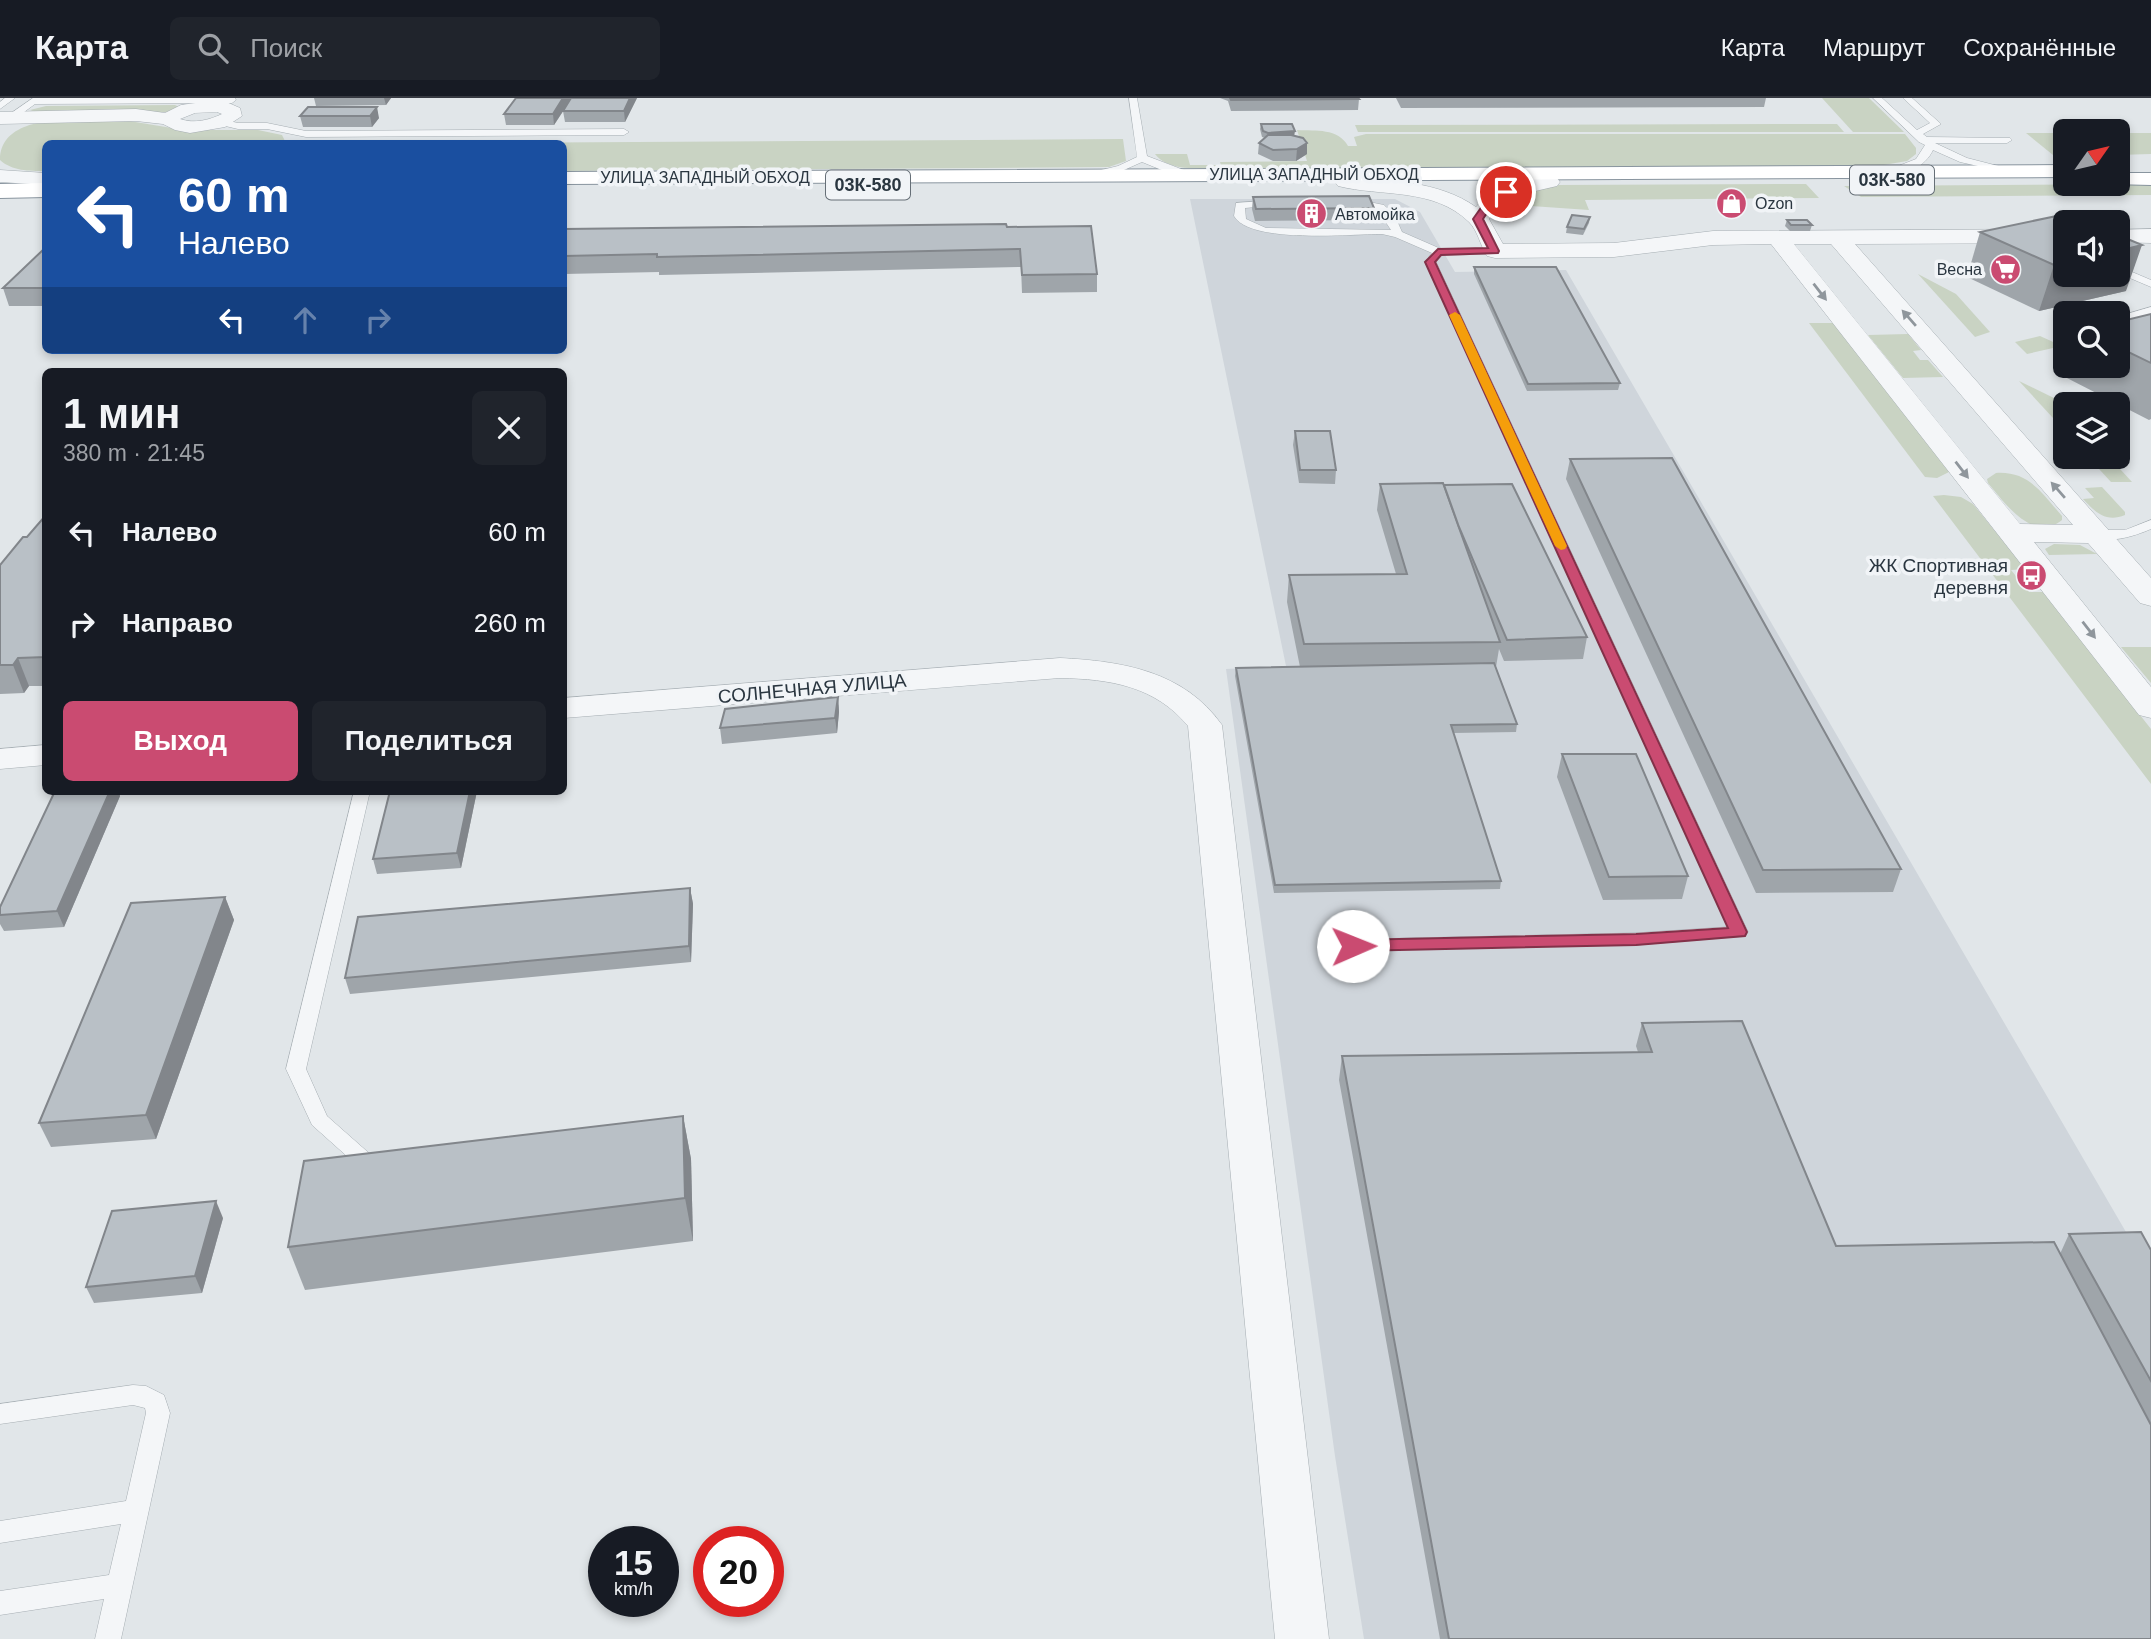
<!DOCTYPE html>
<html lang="ru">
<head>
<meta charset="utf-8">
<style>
	:root { --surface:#171b24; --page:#20242c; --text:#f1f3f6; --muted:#9ea1a6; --line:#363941; --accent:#ca4b71 }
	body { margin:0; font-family:Helvetica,sans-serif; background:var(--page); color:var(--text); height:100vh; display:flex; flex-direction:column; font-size:26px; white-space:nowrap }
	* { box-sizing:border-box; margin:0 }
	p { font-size:23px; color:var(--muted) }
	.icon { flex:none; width:38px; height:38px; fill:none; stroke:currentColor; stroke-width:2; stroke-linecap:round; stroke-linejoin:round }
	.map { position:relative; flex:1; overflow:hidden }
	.details { position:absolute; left:42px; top:270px; width:525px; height:427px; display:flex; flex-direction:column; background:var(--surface); border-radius:10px; box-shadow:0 4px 10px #0003 }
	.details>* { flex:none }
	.hud { position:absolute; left:42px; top:42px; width:525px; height:214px; border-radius:10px; box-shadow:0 4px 10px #0003; background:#1a4fa0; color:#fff; overflow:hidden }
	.needle { width:46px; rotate:56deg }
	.controls { position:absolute; left:2053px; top:21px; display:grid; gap:14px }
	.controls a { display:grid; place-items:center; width:77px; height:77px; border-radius:10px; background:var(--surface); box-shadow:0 4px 10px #0003; font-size:35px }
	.speed { position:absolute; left:588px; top:1428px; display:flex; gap:14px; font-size:35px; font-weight:700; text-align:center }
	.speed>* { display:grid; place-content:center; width:91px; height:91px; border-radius:50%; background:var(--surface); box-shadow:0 4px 10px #0003; line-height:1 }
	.speed small { font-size:18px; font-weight:400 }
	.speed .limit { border:10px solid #d22; background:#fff; color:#111 }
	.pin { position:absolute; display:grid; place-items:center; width:60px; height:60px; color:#fff; margin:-30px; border:4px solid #fff; border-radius:50%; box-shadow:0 2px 7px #0007 }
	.me { position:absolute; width:77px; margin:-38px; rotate:89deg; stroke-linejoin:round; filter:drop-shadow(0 0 5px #0008) }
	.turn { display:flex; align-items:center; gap:24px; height:147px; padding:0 21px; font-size:32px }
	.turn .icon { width:91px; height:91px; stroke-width:2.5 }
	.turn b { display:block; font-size:49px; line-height:60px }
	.lanes { display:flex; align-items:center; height:66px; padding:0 21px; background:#0003; justify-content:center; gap:35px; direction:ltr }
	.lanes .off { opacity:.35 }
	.round { display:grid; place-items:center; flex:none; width:74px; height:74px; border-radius:10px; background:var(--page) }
	.summary { display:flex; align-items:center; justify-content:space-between; height:119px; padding:0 21px }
	h1 { font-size:42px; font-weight:800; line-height:52px }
	.action { display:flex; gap:14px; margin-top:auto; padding:14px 21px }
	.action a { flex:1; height:80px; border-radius:10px; background:var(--accent); color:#fff; font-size:28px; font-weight:800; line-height:80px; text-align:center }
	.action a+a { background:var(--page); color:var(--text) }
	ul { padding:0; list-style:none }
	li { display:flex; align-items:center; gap:21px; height:91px; padding:0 21px }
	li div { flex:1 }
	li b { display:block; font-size:26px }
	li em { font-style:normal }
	header { display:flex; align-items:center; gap:42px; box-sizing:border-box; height:98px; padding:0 35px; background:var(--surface); border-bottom:2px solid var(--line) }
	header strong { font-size:33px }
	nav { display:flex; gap:38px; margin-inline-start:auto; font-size:24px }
	.search { width:490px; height:63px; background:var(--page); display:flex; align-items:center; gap:18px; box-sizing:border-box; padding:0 24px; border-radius:10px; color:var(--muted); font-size:26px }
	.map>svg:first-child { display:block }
	.built { fill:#cfd5db }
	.green { fill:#c9d3c3 }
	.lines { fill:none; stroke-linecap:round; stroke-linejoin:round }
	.lane-casing { stroke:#a6aeb3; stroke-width:1 }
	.street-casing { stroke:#a6aeb3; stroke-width:1 }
	.highway-casing { stroke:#89959f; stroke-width:2 }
	.lane { fill:#f4f6f8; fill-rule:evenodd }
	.street { fill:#f4f6f8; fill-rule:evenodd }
	.highway { fill:#fff; fill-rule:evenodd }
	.wall { fill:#9fa5aa }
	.shaded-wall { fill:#82868b }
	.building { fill:#b9c0c6; stroke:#82868b; stroke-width:2 }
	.oneway { fill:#8f969c }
	.route { fill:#ca4b71; stroke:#833149; stroke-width:2 }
	.slow { fill:#f59e0b }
	.labels { text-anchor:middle; stroke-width:7; stroke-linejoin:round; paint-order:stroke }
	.far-street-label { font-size:16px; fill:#2a3640; stroke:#f1f4f7 }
	.far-poi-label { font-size:16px; fill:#2a3640; stroke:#f1f4f7; text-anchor:start }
	.shield { fill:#f1f4f7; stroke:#666f77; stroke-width:2 }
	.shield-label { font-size:18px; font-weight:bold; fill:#2a3640 }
	.poi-label { font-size:19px; fill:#2a3640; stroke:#f1f4f7; text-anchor:end }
	.street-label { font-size:19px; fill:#2a3640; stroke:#f1f4f7 }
</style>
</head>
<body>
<header>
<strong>Карта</strong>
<div class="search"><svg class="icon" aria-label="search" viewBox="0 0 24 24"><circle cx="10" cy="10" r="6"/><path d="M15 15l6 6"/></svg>Поиск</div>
<nav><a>Карта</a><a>Маршрут</a><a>Сохранённые</a></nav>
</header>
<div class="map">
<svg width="2151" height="1541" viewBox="0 0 2151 1541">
	<rect width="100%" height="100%" fill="#e1e6e9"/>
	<path class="built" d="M1190,101H1395L1420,114L1455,174L1566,172L2151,1177V1541H1364L1335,1358L1226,571L1286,568Z"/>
	<g class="green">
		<path d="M1822,0H1869L1904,34H1853Z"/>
		<path d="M175,7L179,9L168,14L38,15L30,12L46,8Z"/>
		<path d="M123,22L184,32H258L282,37L285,43L284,46H46L45,73C29,73 12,73 0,62C0,11 89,22 123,22Z"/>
		<path d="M1837,26L1844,34H1358L1355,27Z"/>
		<path d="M1297,32C1316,33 1338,30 1348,48H1357L1354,39L1366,36H1905L1916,50V56L1907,63L1878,68L1211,71C1193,70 1167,72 1155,56H1187L1190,67H1221L1220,64L1307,63Z"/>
		<path d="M2026,35H2065V57H2053Z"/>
		<path d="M2118,35H2151V56L2118,57Z"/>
		<path d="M1123,41L1126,63L1109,69L564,73V46L452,45Z"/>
		<path d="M1806,86L1819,100L1585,102L1589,112L1531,108L1520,101L1522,94L1556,87Z"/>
		<path d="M2151,86V97L1861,99L1844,88Z"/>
		<path d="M1918,176L1956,196L1990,234L1975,239Z"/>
		<path d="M1809,225H1837L1949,374L1937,380L1925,379Z"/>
		<path d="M1908,236L1921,252L1913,253L1920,262H1928L1943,279L1903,280L1868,237Z"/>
		<path d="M2040,238L2062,248L2027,256L2015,244Z"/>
		<path d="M2019,283L2056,301L2065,312V333Z"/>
		<path d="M2088,359H2109L2132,384H2111Z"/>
		<path d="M1996,375C2029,373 2042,395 2062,418V422C2033,446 2004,404 1988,385L1987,381Z"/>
		<path d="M2102,389L2125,414V417C2106,425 2095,414 2083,401L2094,400L2085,390Z"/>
		<path d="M1944,397L1961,399L1973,406L2026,471L2011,472L2029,494H2043L2151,631V686L1933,398Z"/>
		<path d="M2054,446L2080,447L2097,456L2049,457L2045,451Z"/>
		<path d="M2121,549H2151V585Z"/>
	</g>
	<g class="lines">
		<defs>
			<g id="lane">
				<path d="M5,0H15L0,11V4Z"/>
				<path d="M33,0H235L236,2L232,5L35,6L16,20H10V16Z"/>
				<path d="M1129,0H1137L1147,58L1189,74V78L1169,75L1142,64L1124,72L1093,78V74L1118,68L1137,59Z"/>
				<path d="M1873,0H1882L1917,32L1930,25L1903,0H1912L1941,26L1923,36L1927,39L2010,40L2012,42L2007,45H1935L1967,60L2010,71L2005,74L1960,64L1933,52C1925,69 1906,77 1888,76V72L1916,61L1925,47L1919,44Z"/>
				<path d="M220,21L238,25H267L306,33L624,31L629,34L624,37L306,39L267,31H238L217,26V22Z"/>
				<path d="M1274,102L1279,105L1278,107L1245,110L1246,121L1266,130L1391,132L1377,111L1343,105L1359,102L1384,107L1395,118L1402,134L1441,151L1495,150L1500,153L1495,156L1442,157L1436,164L1748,834L1745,838L1636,847L1321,852L1318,848L1321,844L1327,842L1636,835L1728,829L1425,164L1432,155L1395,139L1382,136C1351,136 1250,146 1234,118L1236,105Z"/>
				<path d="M2118,168L2151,182V189L2118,175Z"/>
				<path d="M2151,209V216L2130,222L2151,234V241L2119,225L2120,218Z"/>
				<path d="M2151,422V431C2135,438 2105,448 2090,436L2097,432H2125Z"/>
				<path d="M354,693H370L306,971L327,1018L370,1056L385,1058L388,1063L385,1068L366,1072L359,1069L312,1027L286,971Z"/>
				<path d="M133,1287L146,1288L164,1297L170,1315L121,1541H95L104,1501L0,1517V1493L109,1477L121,1426L0,1445V1423L126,1403L146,1315L145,1310L133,1307L0,1326V1306Z"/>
			</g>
			<g id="street">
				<path d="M210,3H224L240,10L242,18L225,29L190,35L175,32L163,26L136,23L0,26V14L136,11L165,15L181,7ZM217,14L222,16C209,22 195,26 180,21L195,15Z"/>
				<path d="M0,72L46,75V87L0,84Z"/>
				<path d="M1345,78C1388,82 1439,83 1476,109C1493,88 1530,73 1557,80L1560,84L1557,88C1529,95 1507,96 1489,121L1503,146L1614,145L1713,133L2065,131V145L1855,146L2151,480V508L2140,505L2088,445L2034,444L2151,589V620L2139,617L1771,146L1713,147L1614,159L1495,160L1487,158C1480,147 1478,133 1469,124C1433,89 1381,99 1338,88L1335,84L1338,80ZM1794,146H1831L2073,427L2020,426Z"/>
				<path d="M2151,131V145L2118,144V132Z"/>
				<path d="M1060,560C1122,563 1184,573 1222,627L1329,1541H1275L1188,628C1155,588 1110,581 1060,580L564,620V600Z"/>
				<path d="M46,647V667L0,671V651Z"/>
			</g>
			<g id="highway">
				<path d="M2065,67V79L564,86V74Z"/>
				<path d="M2118,75H2151V87L2111,86H2118Z"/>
				<path d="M46,85V99L0,100V86Z"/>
			</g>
		</defs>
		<use href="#lane" class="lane-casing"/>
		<use href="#street" class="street-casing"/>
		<use href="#highway" class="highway-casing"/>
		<use href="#lane" class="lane"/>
		<use href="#street" class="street"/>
		<use href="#highway" class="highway"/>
	</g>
	<g class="wall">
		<path d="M314,0H391L386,7L316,8Z"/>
		<path d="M516,0H570V1L571,0H637L625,24H565L563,13L564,12L554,27H506L504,16Z"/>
		<path d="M1220,0H1358L1359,1L1358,12L1231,13L1228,3Z"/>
		<path d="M1396,0H1766L1764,9L1401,10Z"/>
		<path d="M308,9L379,20L372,29H303L300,18Z"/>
		<path d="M1261,26L1294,38L1307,45V56L1296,63H1273L1258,56L1259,45L1265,40L1262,39L1260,31Z"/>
		<path d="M1253,99L1374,110L1373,122L1255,123L1252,111Z"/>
		<path d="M1590,119L1589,125L1583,137L1566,135L1567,129Z"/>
		<path d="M1787,122L1812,127L1810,133H1790L1785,128Z"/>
		<path d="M1007,129L1097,176V194L1022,195L1021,169L659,177V174L564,176V131Z"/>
		<path d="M1980,134L2126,193L2039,213L1967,179Z"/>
		<path d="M46,149V208H9L3,190Z"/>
		<path d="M1474,169L1620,285L1618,292L1527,293L1474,176Z"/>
		<path d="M2151,216V321L2149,322L2065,279L2069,268H2118V224Z"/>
		<path d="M1295,333L1336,372L1335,386L1299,385L1293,347Z"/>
		<path d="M1570,361L1901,771L1893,794L1756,795L1566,381Z"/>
		<path d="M1380,386L1444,387L1587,539L1583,561L1504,563L1499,551L1496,569L1517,626L1516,634L1453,635L1501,783L1500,791L1274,795L1235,578L1236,570L1300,569L1287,504L1289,477L1396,476L1377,412Z"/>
		<path d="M46,409V588H29L24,595L0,596V467L27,439L44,419L42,414Z"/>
		<path d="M838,599L839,614L837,635L722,646L720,630Z"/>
		<path d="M1562,656L1688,778L1682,801L1603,802L1557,679Z"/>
		<path d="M55,693H118L120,698L64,829L4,833L0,826V809Z"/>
		<path d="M390,693H477L461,770L377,776L373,761Z"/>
		<path d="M690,790L693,806L691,864L350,896L345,880Z"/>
		<path d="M225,799L234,822L156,1041L51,1049L39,1025Z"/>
		<path d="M1642,925L1836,1148L2060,1156L2069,1136L2151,1152V1541H1440L1339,982L1342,958L1638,954L1636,948Z"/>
		<path d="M683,1018L691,1061L693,1143L305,1192L288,1149Z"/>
		<path d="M223,1120L202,1195L94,1205L86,1189Z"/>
	</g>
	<g class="shaded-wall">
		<path d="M384,0H391L386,7Z"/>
		<path d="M563,0H570V2L554,27L553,16Z"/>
		<path d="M630,0H637L625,24L624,13Z"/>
		<path d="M377,9L379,20L372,29L370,18Z"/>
		<path d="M1295,33L1294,39L1267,41L1268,35Z"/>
		<path d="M1307,45V56L1296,63L1297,51Z"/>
		<path d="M2142,147L2126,193L2039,213L2054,167L2065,165V177H2118V153Z"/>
		<path d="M18,560L29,588L24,595L13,567Z"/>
		<path d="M838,599L839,614L837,635L835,620Z"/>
		<path d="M110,693H118L120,698L64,829L57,813Z"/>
		<path d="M470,693H477L461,770L457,755Z"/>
		<path d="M690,790L693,806L691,864L689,848Z"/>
		<path d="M225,799L234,822L156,1041L146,1017Z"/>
		<path d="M683,1018L691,1061L693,1143L685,1100Z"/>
		<path d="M216,1103L223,1120L202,1195L195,1178Z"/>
	</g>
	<g class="building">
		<path d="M516,0H563L553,16H504Z"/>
		<path d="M571,0H630L624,13H563Z"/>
		<path d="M1230,0H1358L1359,1L1231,2Z"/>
		<path d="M308,9H377L370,18H300Z"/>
		<path d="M1261,26H1292L1295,33L1268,35L1263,33Z"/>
		<path d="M1268,37H1291L1303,40L1307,45L1297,51L1273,52L1259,45Z"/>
		<path d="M1369,98L1374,110L1256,111L1253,99Z"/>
		<path d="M2066,116L2087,124H2065V165L2054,167L1980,134Z"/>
		<path d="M1572,117L1590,119L1584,131L1567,129Z"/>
		<path d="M1787,122H1807L1812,127H1791Z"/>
		<path d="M1006,126L1007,129L1091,128L1097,176L1022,177L1020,151L657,159V156L564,158V131Z"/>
		<path d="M2118,137L2142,147L2118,153Z"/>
		<path d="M46,149V190H3Z"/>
		<path d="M1474,169H1556L1620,285L1528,286Z"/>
		<path d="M2151,216V265L2118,249V224Z"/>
		<path d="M1295,333H1330L1336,372H1300Z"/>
		<path d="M1672,360L1901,771L1763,772L1570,361Z"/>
		<path d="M1443,385L1500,544L1304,546L1289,477L1407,476L1380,386Z"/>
		<path d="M1512,386L1587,539L1507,542L1459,429L1444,387Z"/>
		<path d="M46,417V559L18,560L13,567H0V467L23,439H27Z"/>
		<path d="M1494,565L1517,626L1451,627L1501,783L1275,787L1236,570Z"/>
		<path d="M838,599L835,620L720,630L725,611Z"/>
		<path d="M1562,656H1636L1688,778L1609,779Z"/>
		<path d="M55,693H110L57,813L0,817V809Z"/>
		<path d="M390,693H470L457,755L373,761Z"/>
		<path d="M690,790L689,848L345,880L358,819Z"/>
		<path d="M225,799L146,1017L39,1025L131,805Z"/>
		<path d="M1742,923L1836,1148L2054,1144L2151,1327V1541H1449L1342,958L1652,954L1642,925Z"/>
		<path d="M683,1018L685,1100L288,1149L304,1063Z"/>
		<path d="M216,1103L195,1178L86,1189L112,1113Z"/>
		<path d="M2141,1134L2151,1152V1283L2069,1136Z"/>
	</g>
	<defs><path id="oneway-solid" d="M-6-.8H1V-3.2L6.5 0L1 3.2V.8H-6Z" transform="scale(1.75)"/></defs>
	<g class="oneway">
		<use href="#oneway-solid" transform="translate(1820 194) rotate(52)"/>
		<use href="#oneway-solid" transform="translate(1909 220) rotate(-131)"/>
		<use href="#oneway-solid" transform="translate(1962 372) rotate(52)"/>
		<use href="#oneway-solid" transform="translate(2058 392) rotate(-131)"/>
		<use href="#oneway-solid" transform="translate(2089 532) rotate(52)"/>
	</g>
	<path class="route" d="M1503,92L1511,94L1496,101L1483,121L1499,153L1498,155L1441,157L1435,164L1747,834L1745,838L1636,847L1353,853L1344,848L1353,842L1636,836L1728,830L1425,164L1438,151L1488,150L1473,121L1490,97Z"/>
	<path class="slow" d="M1455,214L1460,217L1567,448L1565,451L1561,452L1555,448L1449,217Z"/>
	<defs>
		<symbol id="shop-disc" viewBox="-11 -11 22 22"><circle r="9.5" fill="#ca4b71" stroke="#f1f4f7"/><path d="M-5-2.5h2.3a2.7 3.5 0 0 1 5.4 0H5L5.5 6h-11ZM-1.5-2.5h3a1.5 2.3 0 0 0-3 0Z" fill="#fff"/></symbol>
		<symbol id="building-disc" viewBox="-11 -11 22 22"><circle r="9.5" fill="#ca4b71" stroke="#f1f4f7"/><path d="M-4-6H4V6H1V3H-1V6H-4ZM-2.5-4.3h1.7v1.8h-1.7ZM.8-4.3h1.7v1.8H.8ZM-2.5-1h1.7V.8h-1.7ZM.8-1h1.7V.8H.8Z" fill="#fff"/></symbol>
		<symbol id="supermarket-disc" viewBox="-11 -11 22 22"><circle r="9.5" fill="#ca4b71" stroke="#f1f4f7"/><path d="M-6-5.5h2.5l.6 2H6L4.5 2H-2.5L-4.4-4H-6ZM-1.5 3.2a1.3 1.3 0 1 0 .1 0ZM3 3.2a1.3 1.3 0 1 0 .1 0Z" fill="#fff"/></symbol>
		<symbol id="bus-disc" viewBox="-11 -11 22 22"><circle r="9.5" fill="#ca4b71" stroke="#f1f4f7"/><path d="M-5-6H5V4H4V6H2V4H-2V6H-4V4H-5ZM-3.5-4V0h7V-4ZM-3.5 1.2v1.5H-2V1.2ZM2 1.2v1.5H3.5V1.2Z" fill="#fff"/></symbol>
	</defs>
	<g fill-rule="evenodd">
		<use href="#shop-disc" x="1714" y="88" width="35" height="35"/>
		<use href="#building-disc" x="1294" y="98" width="35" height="35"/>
		<use href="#supermarket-disc" x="1988" y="154" width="35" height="35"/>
		<use href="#bus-disc" x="2014" y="460" width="35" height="35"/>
	</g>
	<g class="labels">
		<g class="far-street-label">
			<text x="1314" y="82">УЛИЦА ЗАПАДНЫЙ ОБХОД</text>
			<text x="705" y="85">УЛИЦА ЗАПАДНЫЙ ОБХОД</text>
		</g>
		<g class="far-poi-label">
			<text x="1755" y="111">Ozon</text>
			<text x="1335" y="122">Автомойка</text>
			<text x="1982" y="177" text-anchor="end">Весна</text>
		</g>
		<g class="shield">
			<rect x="1850" y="67.5" width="84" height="29" rx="5"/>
			<rect x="826" y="72.5" width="84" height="29" rx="5"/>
		</g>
		<g class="shield-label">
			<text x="1892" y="88">03К-580</text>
			<text x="868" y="93">03К-580</text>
		</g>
		<g class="poi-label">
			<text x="2008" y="474">ЖК Спортивная<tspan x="2008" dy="22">деревня</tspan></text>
		</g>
		<g class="street-label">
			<text transform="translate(812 590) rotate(-5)" y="7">СОЛНЕЧНАЯ УЛИЦА</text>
		</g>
	</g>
</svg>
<div class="controls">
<a><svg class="needle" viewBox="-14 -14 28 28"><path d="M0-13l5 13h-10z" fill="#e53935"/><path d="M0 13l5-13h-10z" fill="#9ea1a6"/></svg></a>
<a><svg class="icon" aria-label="sound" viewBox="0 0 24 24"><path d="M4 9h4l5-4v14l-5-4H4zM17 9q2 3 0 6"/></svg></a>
<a><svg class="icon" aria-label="search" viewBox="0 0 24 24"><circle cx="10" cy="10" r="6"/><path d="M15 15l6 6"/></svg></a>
<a><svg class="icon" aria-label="layers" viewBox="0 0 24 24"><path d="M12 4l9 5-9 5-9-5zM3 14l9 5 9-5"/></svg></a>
</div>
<div class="speed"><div>15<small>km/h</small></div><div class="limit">20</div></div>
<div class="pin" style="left:1506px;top:94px;background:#d93025"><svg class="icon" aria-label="arrive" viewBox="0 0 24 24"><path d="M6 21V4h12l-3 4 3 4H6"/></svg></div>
<svg class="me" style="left:1353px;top:848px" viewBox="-20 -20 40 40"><circle r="19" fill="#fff"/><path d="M0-13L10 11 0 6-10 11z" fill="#ca4b71"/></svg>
<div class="hud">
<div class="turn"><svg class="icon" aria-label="left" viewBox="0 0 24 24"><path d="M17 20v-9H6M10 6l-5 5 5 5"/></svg><div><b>60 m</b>Налево</div></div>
<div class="lanes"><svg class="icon" aria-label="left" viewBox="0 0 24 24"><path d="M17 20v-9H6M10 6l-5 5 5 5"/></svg><svg class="icon off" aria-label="ahead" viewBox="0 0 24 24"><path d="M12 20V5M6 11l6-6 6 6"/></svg><svg class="icon off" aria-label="right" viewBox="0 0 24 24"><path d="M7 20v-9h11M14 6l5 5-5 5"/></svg></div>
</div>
<section class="details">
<div class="summary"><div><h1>1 мин</h1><p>380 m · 21:45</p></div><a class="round"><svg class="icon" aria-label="close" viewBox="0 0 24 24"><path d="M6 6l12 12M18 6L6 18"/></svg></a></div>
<ul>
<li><svg class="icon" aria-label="left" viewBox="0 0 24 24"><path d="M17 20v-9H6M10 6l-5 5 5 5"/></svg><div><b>Налево</b></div><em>60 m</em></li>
<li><svg class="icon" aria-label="right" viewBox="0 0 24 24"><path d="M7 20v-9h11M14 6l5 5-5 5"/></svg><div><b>Направо</b></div><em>260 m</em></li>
</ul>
<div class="action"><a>Выход</a><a>Поделиться</a></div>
</section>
</div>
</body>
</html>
